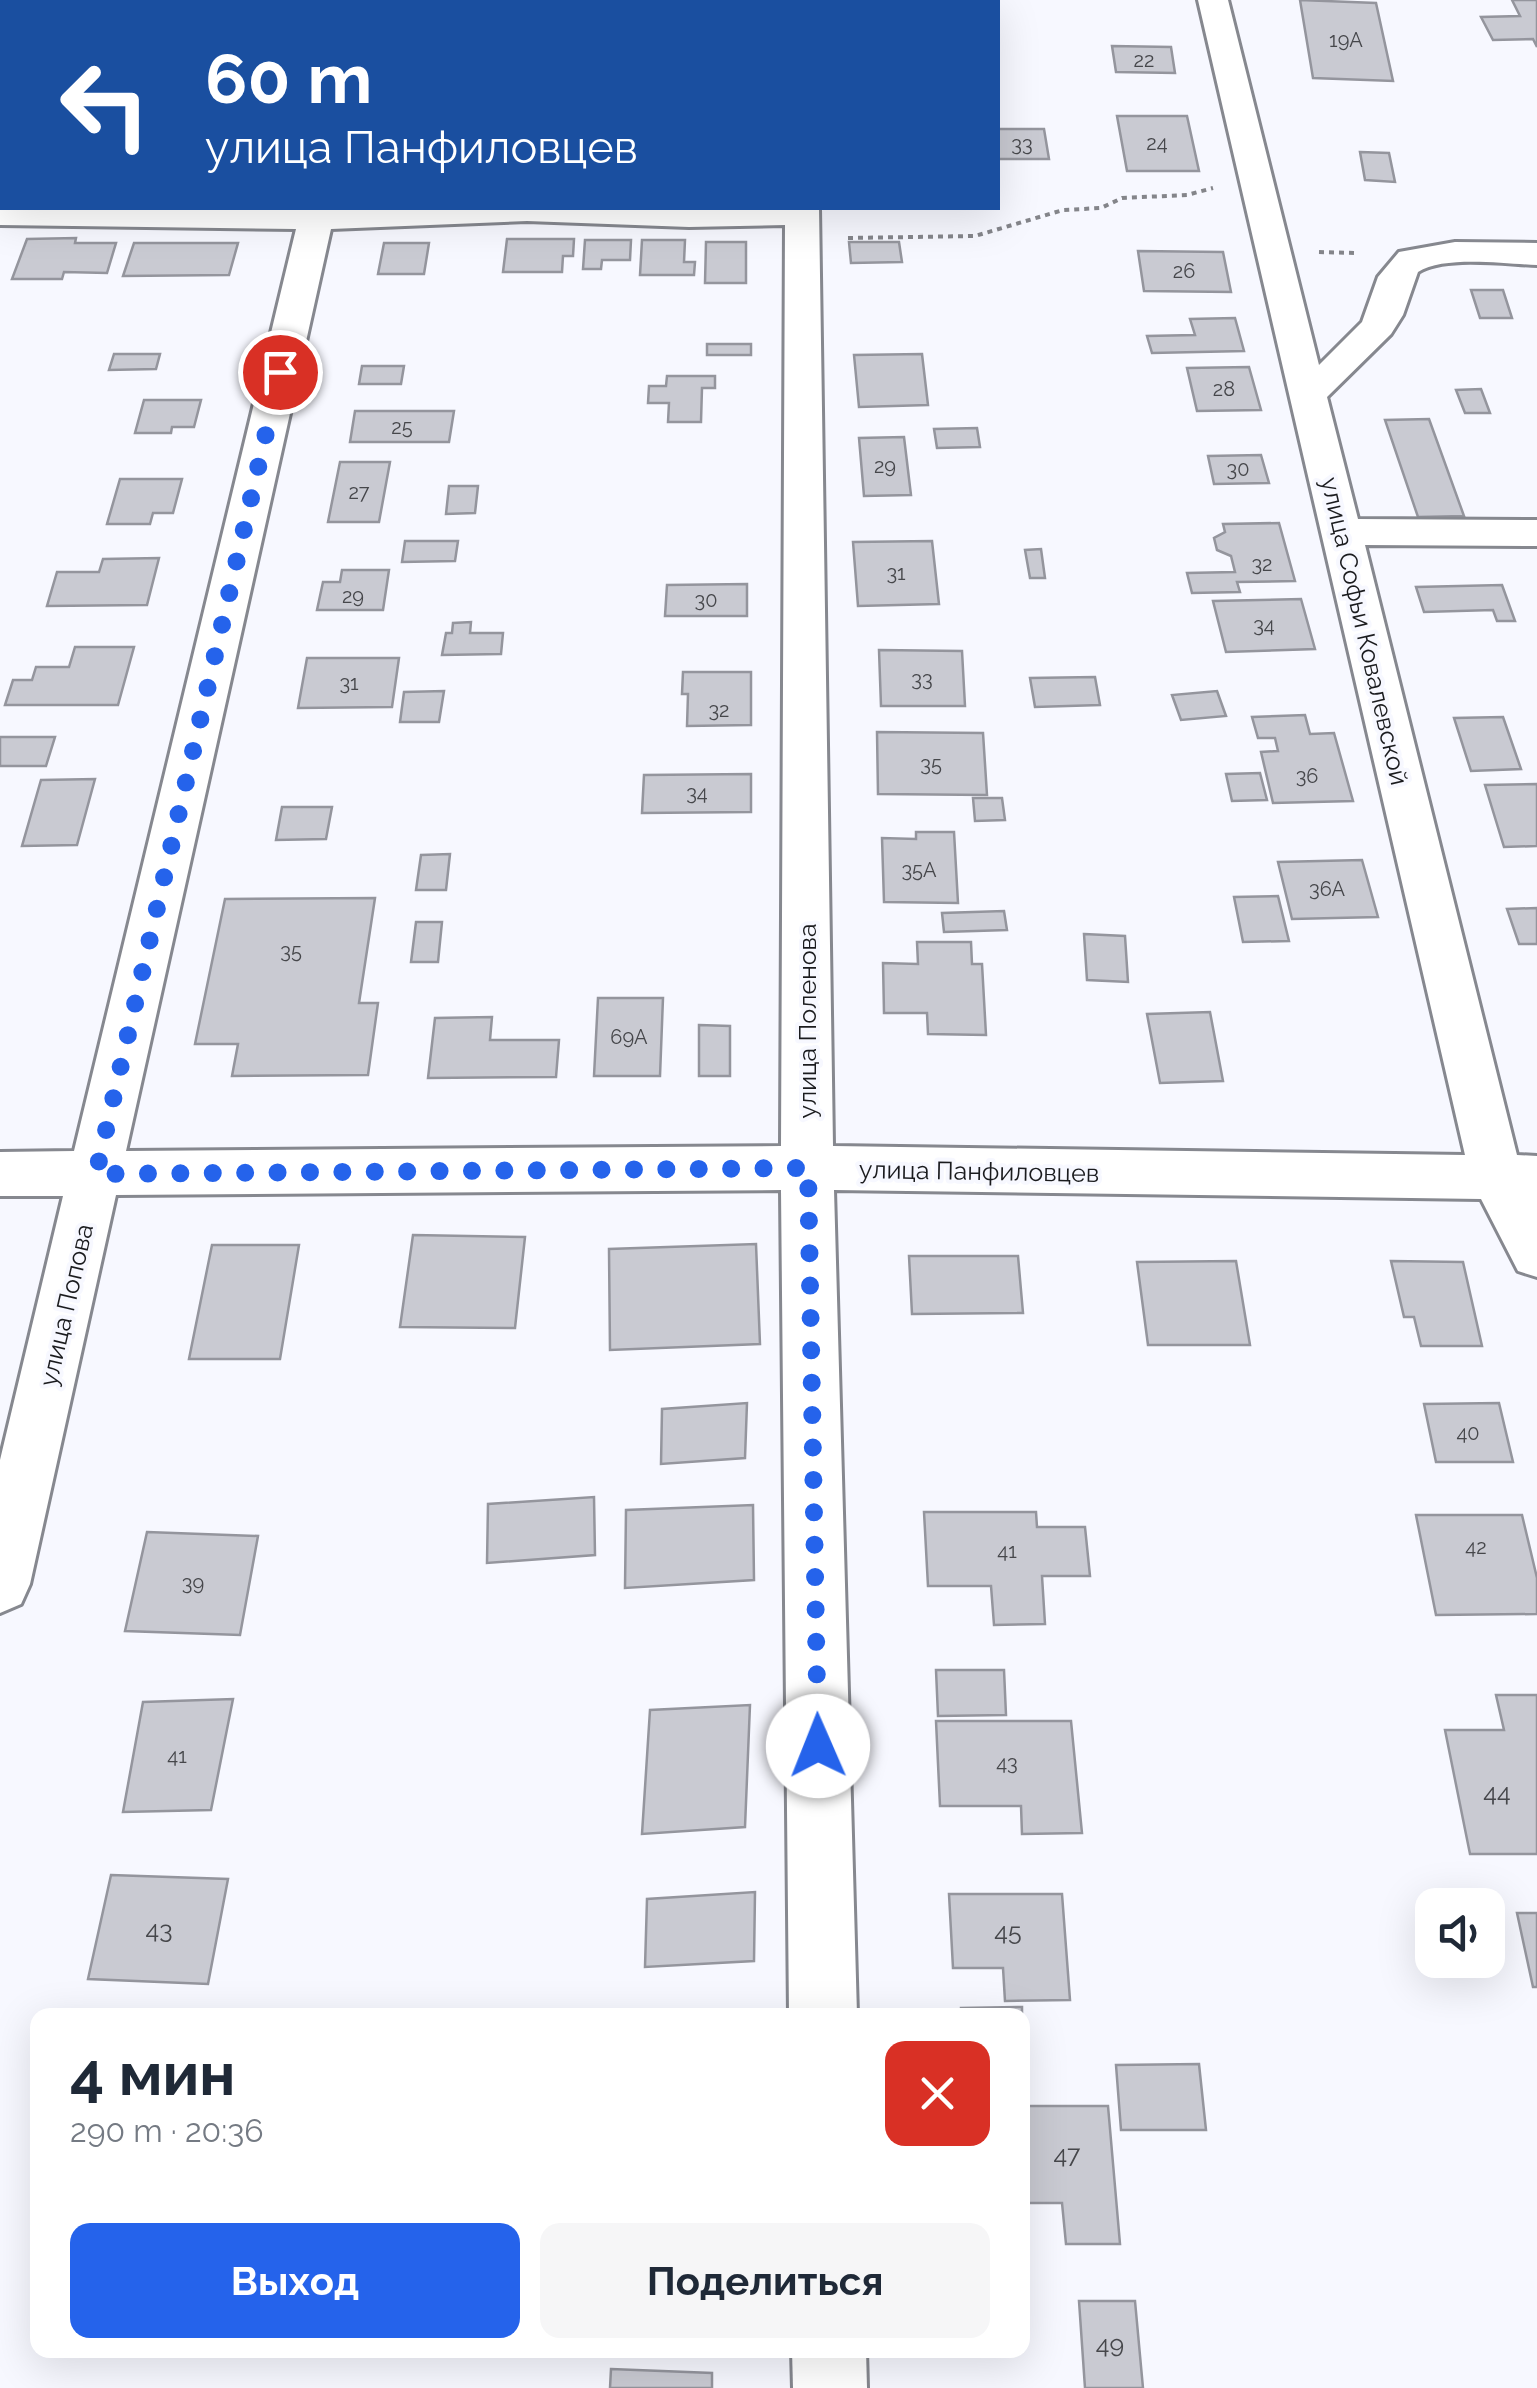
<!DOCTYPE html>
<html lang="ru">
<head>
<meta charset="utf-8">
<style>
	:root { --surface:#fff; --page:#f6f6f7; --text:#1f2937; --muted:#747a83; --accent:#2563eb }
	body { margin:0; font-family:Raleway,sans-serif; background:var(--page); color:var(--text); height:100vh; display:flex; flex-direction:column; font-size:38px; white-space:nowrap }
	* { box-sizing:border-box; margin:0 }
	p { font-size:32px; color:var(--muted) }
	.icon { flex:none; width:55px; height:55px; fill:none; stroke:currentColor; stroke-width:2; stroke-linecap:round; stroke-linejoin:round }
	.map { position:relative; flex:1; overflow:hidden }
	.details { position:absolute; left:30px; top:2008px; width:1000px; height:350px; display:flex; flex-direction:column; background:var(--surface); border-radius:20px; box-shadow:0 10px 40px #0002 }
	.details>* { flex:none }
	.top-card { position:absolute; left:0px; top:0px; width:1000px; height:210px; box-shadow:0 10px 40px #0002; background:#1a4fa0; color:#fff; overflow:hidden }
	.controls { position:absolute; left:1415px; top:1888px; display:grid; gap:20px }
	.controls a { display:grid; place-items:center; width:90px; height:90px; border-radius:20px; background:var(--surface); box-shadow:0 10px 40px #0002; font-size:50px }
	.pin { position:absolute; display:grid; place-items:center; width:85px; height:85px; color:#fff; margin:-42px; border:5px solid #fff; border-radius:50%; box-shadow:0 2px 10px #0007 }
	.me { position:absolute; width:110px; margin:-55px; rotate:359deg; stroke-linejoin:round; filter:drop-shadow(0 0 8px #0008) }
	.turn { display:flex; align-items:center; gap:35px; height:210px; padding:0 40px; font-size:45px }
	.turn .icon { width:130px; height:130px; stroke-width:2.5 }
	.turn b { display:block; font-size:70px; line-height:85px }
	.round { display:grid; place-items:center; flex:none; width:105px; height:105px; border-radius:20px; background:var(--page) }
	.summary { display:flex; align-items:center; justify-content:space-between; height:170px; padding:0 40px }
	h1 { font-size:60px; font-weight:700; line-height:75px }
	.action { display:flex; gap:20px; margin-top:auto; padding:20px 40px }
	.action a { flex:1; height:115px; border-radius:20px; background:var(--accent); color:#fff; font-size:40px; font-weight:700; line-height:115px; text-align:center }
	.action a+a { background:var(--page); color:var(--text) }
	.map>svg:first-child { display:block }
	.building { fill:#c9cad2; stroke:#94959d; stroke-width:2.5 }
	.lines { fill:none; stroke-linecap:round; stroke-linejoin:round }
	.minor-casing { stroke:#86888f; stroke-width:6 }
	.path { stroke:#84858a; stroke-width:4; stroke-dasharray:5 5; stroke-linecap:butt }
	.minor { fill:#fff; fill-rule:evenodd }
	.route { stroke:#2563eb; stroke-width:18; stroke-dasharray:0 32.4 }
	.labels { text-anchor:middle; stroke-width:8; stroke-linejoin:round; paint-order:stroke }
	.number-label { font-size:20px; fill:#46474b }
	.street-label { font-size:25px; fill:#1a1b1e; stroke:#f7f8ff }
	.near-number-label { font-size:25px; fill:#46474b }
</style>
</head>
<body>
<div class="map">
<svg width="1537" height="2388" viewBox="0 0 1537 2388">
	<rect width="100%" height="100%" fill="#f7f8ff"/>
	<g class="building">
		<path d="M1300,0L1376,3L1393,81L1313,78Z"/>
		<path d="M1512,0H1537V47L1533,39L1493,40L1481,17L1520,16Z"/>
		<path d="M1112,46L1171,47L1175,73L1116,72Z"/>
		<path d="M1117,116H1187L1199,171H1127Z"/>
		<path d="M998,129H1044L1049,159H998Z"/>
		<path d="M1360,152L1389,153L1395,182L1365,180Z"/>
		<path d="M76,238L75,243H116L107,273L64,272L62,279H12L27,239Z"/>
		<path d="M507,239H574L573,256H563L562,272H503Z"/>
		<path d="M585,240H631L630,260H602L601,269H583Z"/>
		<path d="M642,240H685L684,262H695L694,275H640Z"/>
		<path d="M706,242H746V283H705Z"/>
		<path d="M849,242H899L902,262L851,263Z"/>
		<path d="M134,243H238L229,275L123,276Z"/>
		<path d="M384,243H429L424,274H378Z"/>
		<path d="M1138,251L1223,252L1231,292L1144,291Z"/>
		<path d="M1471,290H1503L1512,318H1480Z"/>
		<path d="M1235,318L1244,351L1152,353L1147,336L1195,335L1190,319Z"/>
		<rect x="707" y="344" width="44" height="11"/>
		<path d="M114,354H160L156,369L109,370Z"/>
		<path d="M922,354L928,405L859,407L854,355Z"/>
		<path d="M362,366H404L401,384H359Z"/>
		<path d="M1249,367L1261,410L1197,411L1187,368Z"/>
		<path d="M667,376H715V388H702L701,422H668L669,403H648L649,386H666Z"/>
		<path d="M1481,389L1490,413H1465L1456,390Z"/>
		<path d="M144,400H201L194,427H172L171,433H135Z"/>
		<path d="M355,411H454L449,442H350Z"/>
		<path d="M1429,419L1464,516L1418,517L1385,420Z"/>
		<path d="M977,428L980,447L937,448L934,429Z"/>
		<path d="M904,437L911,495L864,496L859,438Z"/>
		<path d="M1261,455L1269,483L1214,484L1208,456Z"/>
		<path d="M340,462H390L379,522H328Z"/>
		<path d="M120,479H182L173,513H153L150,524H107Z"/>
		<path d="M449,486H478L475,513L446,514Z"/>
		<path d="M1279,523L1295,581L1237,582L1240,592L1192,593L1187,573L1235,572L1231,556L1217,550L1214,538L1225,532L1223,524Z"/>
		<path d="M405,541H458L455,561L402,562Z"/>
		<path d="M932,541L939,604L858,606L853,542Z"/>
		<path d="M1041,549L1045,578H1030L1025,550Z"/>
		<path d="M159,558L147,605L47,606L57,572H99L103,559Z"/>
		<path d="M342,570H389L383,610H317L323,582H340Z"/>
		<path d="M747,584V616H665L667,585Z"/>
		<path d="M1502,585L1515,621H1497L1493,610L1424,612L1416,587Z"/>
		<path d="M1301,599L1315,649L1226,652L1213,601Z"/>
		<path d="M471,622L470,633H503L501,654L442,655L446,633H452L453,623Z"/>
		<path d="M75,647H134L118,705H5L13,680H32L36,667H69Z"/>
		<path d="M879,650L962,651L965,706H881Z"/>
		<path d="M307,658H399L392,707L298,708Z"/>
		<path d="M683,672H751V725L687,726L688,694H682Z"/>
		<path d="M1095,677L1100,705L1035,707L1030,678Z"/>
		<path d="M444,691L439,722H400L404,692Z"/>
		<path d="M1217,691L1226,716L1181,720L1172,695Z"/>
		<path d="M1305,715L1310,734L1334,733L1353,801L1273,803L1261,752L1278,751L1275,738H1258L1252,717Z"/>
		<path d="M1503,717L1521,769L1471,771L1454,718Z"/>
		<path d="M877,732L983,733L987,795L878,794Z"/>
		<path d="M0,737H55L46,766H0Z"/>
		<path d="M1260,773L1267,800L1232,801L1226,774Z"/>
		<path d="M751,774V812L642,813L644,775Z"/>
		<path d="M95,779L77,845L22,846L41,780Z"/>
		<path d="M1537,784V846L1504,847L1485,785Z"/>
		<path d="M973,798H1002L1005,820L975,821Z"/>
		<path d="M282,807H332L326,839L276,840Z"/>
		<path d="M916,832H954L958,903L884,902L882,838L916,839Z"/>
		<path d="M450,854L446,890H416L421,855Z"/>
		<path d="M1362,860L1378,917L1292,919L1278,862Z"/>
		<path d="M1278,896L1289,941L1243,942L1234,897Z"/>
		<path d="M375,898L359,1003H378L368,1075L232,1076L238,1044H195L225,899Z"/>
		<path d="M1537,908V944H1519L1507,909Z"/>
		<path d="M1004,911L1007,930L944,932L942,913Z"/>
		<path d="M416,922H442L438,962H411Z"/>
		<path d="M1084,934L1125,936L1128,982L1087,980Z"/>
		<path d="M917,942H971L972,964H982L986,1035L928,1034L927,1013H884L883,963L918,964Z"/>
		<path d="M598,998H663L660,1076H594Z"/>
		<path d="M1210,1012L1223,1081L1160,1083L1147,1014Z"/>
		<path d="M492,1017L490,1040H559L556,1077L428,1078L435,1018Z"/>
		<path d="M699,1025L730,1026V1076H699Z"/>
		<path d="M413,1235L525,1237L515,1328L400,1327Z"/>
		<path d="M756,1244L760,1344L610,1350L609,1249Z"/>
		<path d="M212,1245H299L280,1359H189Z"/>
		<path d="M909,1256H1018L1023,1313L912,1314Z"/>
		<path d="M1236,1261L1250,1345H1148L1137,1262Z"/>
		<path d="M1391,1261L1463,1262L1482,1346H1421L1414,1317H1404Z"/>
		<path d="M747,1403L745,1458L661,1464L662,1409Z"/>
		<path d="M1499,1403L1513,1462H1436L1424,1404Z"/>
		<path d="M594,1497L595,1555L487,1563L488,1504Z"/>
		<path d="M753,1505L754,1580L625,1588L626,1510Z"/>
		<path d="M924,1512H1036L1037,1527H1085L1090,1576H1042L1045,1624L994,1625L991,1586H928Z"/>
		<path d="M1416,1515H1522L1537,1578V1614L1436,1615Z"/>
		<path d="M147,1532L258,1536L240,1635L125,1631Z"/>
		<path d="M936,1670H1004L1006,1715L938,1716Z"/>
		<path d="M1496,1695H1537V1854H1470L1445,1730H1504Z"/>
		<path d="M233,1699L211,1810L123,1812L143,1702Z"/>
		<path d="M750,1705L745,1827L642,1834L650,1710Z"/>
		<path d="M936,1721H1071L1082,1833L1022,1834L1021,1806H940Z"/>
		<path d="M111,1875L228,1879L208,1984L88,1979Z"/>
		<path d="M755,1892L754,1961L645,1967L647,1899Z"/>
		<path d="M949,1894H1062L1070,2000L1005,2001L1003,1968H953Z"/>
		<path d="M1517,1913H1537V1987H1533Z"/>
		<path d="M1022,2007V2015H961V2008Z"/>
		<path d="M1199,2064L1206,2130H1121L1116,2065Z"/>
		<path d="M1022,2106H1108L1120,2244H1066L1062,2203H1022Z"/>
		<path d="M1079,2301H1135L1143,2388H1085Z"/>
		<path d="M611,2369L712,2373V2388H610Z"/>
	</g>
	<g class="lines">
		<defs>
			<g id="minor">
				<rect x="350" y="0" width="30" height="2"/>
				<rect x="775" y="0" width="30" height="2"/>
				<path d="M1198,0H1228L1319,365L1362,322L1378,277L1399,252L1455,242L1537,243V265C1506,264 1444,255 1418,272L1403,315L1391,334L1327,397L1358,519L1537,520V546L1365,545L1517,1155L1537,1156V1277L1518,1271L1481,1199L834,1190L857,2015H789L781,1190L116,1195L30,1584L21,1604L0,1613V1460L63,1196H0V1152L74,1151L296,229L0,225V205L819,208L833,1146L1465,1155ZM527,221L689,227L785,225L781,1146L126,1151L331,229Z"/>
				<path d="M792,2350H866L867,2388H793Z"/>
			</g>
		</defs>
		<use href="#minor" class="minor-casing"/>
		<g class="path">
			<path d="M848,238L975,236L1063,210L1101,208L1122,198L1187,195L1213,188"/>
			<path d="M1319,252L1357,253"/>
		</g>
		<use href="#minor" class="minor"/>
	</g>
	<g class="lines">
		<path class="route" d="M280,372L96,1174L808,1168L818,1746"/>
	</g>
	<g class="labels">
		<g class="number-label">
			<text x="1346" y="47">19А</text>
			<text x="1144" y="67">22</text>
			<text x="1157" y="150">24</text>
			<text x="1022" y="151">33</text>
			<text x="1184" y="278">26</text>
			<text x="1224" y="396">28</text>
			<text x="402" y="434">25</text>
			<text x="885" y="473">29</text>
			<text x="1238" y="476">30</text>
			<text x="359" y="499">27</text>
			<text x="1262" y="571">32</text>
			<text x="896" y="580">31</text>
			<text x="353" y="603">29</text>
			<text x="706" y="607">30</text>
			<text x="1264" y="632">34</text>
			<text x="922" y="686">33</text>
			<text x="349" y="690">31</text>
			<text x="719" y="717">32</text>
			<text x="931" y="771">35</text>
			<text x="1307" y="783">36</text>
			<text x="697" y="800">34</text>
			<text x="919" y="877">35А</text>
			<text x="1327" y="896">36А</text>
			<text x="291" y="958">35</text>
			<text x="629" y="1044">69А</text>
			<text x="1468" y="1440">40</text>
			<text x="1476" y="1554">42</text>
			<text x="1007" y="1558">41</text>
			<text x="193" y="1590">39</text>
			<text x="177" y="1763">41</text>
			<text x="1007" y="1770">43</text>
		</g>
		<g class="street-label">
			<text transform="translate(1365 631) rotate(77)" y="9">улица Софьи Ковалевской</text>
			<text transform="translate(807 1021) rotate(-90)" y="9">улица Поленова</text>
			<text transform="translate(979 1171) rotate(1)" y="9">улица Панфиловцев</text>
			<text transform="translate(66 1305) rotate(-77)" y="9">улица Попова</text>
		</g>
		<g class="near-number-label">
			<text x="1497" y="1801">44</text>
			<text x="159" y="1938">43</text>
			<text x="1008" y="1940">45</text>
			<text x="1067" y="2163">47</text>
			<text x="1110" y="2353">49</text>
		</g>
	</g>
</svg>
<div class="controls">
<a><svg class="icon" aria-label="sound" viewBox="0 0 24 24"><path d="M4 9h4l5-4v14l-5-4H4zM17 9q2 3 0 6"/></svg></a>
</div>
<div class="pin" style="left:280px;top:372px;background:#d93025"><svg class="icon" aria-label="arrive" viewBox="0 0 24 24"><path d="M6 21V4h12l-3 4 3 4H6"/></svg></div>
<svg class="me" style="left:818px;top:1746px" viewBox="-20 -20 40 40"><circle r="19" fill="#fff"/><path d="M0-13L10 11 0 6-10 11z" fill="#2563eb"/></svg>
<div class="top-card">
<div class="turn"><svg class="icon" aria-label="left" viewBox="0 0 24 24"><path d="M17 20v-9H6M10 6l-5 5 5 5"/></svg><div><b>60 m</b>улица Панфиловцев</div></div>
</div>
<section class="details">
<div class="summary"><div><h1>4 мин</h1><p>290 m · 20:36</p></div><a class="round" style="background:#d93025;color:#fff"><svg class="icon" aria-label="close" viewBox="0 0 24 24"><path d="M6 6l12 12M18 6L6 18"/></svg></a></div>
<div class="action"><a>Выход</a><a>Поделиться</a></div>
</section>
</div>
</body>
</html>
